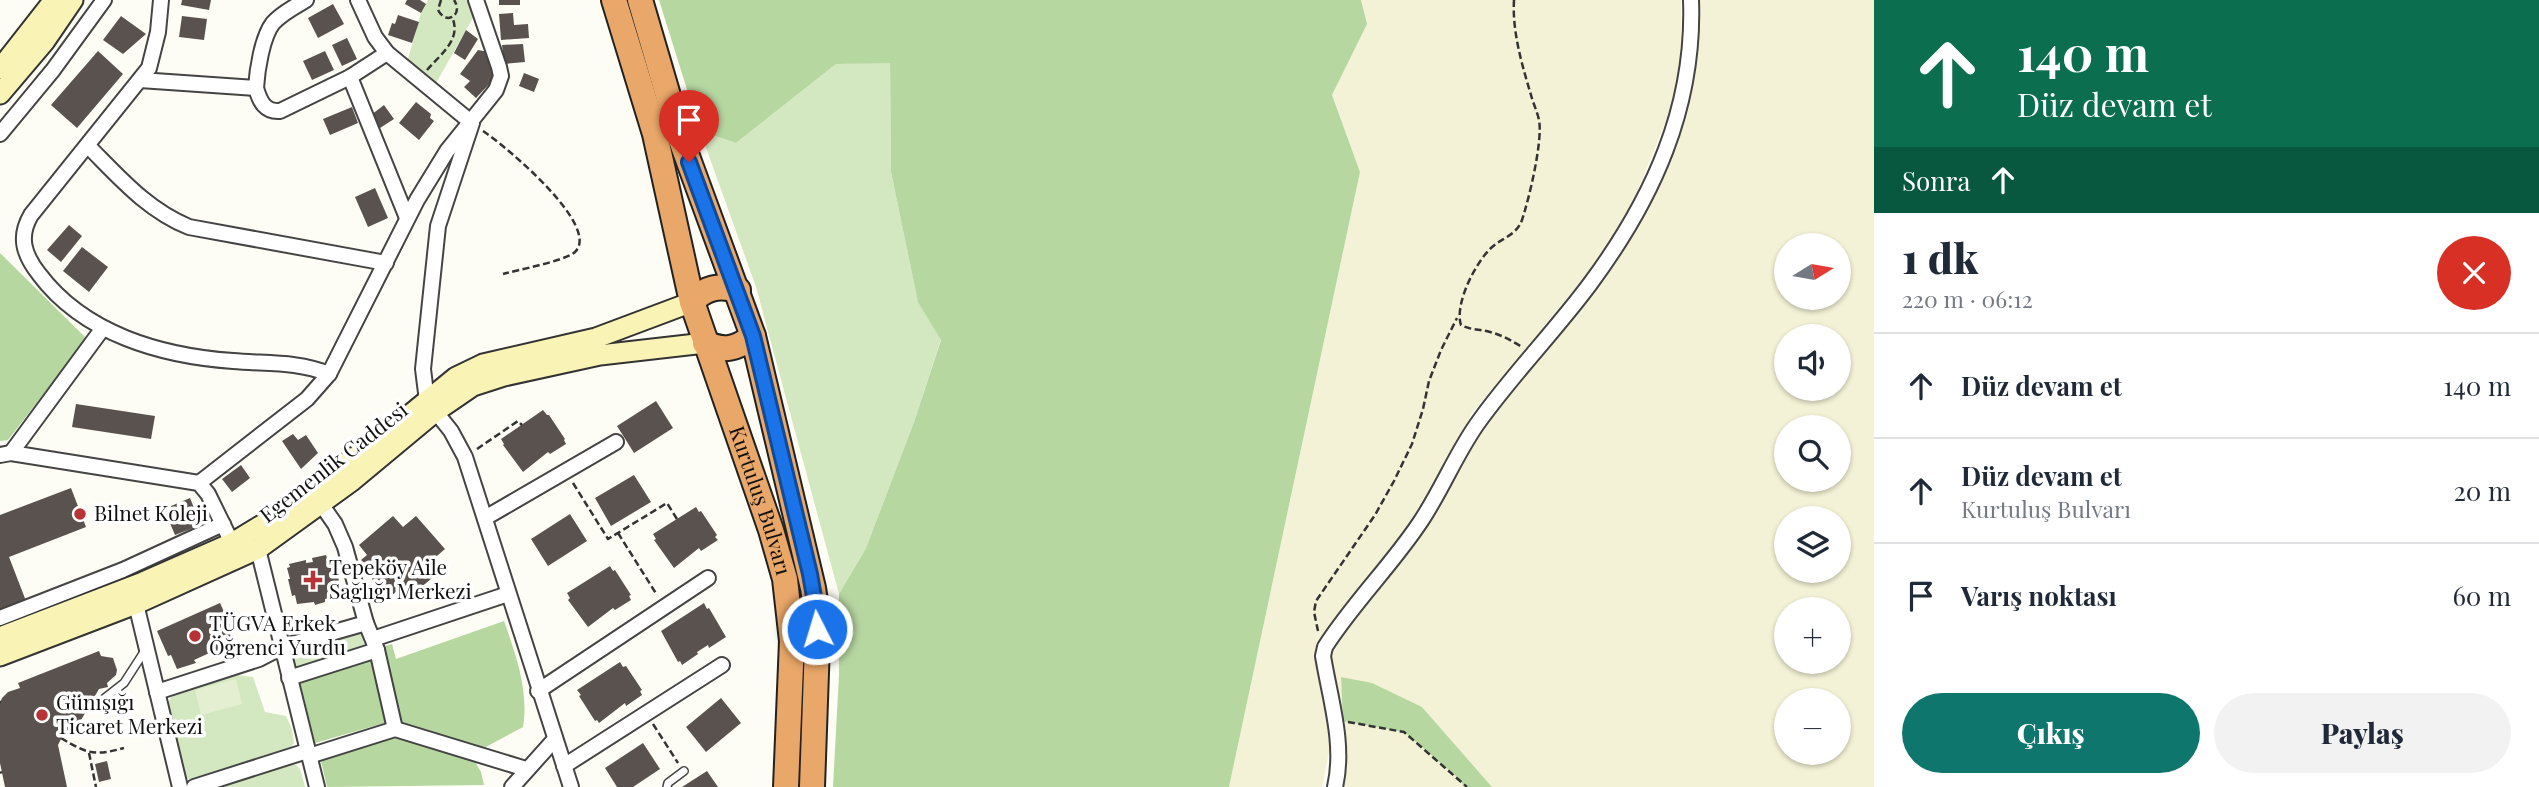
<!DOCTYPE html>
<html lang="tr">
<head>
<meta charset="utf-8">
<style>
	:root { --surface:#fff; --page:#f2f2f3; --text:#1f2937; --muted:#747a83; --line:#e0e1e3; --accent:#0f766e }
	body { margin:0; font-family:"Playfair Display",serif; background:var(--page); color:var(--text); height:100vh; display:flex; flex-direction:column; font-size:26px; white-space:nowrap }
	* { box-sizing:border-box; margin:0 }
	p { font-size:23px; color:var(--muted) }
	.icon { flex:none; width:38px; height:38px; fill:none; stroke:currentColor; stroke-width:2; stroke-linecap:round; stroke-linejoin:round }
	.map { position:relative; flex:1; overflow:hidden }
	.panel { display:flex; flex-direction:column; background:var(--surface); width:665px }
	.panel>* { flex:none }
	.banner { background:#0b6e4f; color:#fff; overflow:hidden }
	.needle { width:46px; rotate:79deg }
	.controls { position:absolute; left:1774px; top:233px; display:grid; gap:14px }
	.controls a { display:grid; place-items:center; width:77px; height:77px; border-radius:50%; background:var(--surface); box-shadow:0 2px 5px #0004; font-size:35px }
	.pin { position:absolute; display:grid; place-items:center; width:60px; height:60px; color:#fff; margin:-72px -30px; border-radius:50% 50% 50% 0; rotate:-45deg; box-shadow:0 0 7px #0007 }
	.pin .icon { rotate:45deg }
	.me { position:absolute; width:77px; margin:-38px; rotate:355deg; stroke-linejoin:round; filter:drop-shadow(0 0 5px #0008) }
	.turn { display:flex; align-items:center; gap:24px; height:147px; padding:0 28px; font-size:32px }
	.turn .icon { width:91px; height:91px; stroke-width:2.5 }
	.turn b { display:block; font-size:49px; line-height:60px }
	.then { display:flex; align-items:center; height:66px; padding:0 28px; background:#0003; gap:14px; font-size:26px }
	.round { display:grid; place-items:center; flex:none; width:74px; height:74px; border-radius:37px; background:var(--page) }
	.summary { display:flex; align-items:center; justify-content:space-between; height:119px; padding:0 28px }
	h1 { font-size:42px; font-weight:800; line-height:52px }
	.primary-button { display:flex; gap:14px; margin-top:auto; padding:14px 28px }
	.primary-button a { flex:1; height:80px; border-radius:42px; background:var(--accent); color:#fff; font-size:28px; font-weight:800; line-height:80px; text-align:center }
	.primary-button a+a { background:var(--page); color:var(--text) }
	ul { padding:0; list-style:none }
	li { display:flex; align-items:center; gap:21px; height:105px; padding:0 28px; border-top:2px solid var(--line) }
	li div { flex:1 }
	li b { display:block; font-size:26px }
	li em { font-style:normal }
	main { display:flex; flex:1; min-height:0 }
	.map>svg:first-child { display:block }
	.farmland { fill:#f3f2d6; fill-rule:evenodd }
	.green { fill:#d3e7c0 }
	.forest { fill:#b7d7a1 }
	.pitch { fill:#e4efd1 }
	.building { fill:#59524e }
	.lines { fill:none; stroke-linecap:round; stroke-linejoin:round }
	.lane-casing { stroke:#444; stroke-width:10 }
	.street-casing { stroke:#444; stroke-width:18 }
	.secondary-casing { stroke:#333; stroke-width:23 }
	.highway-casing { stroke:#222; stroke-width:28 }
	.path { stroke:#333; stroke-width:2.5; stroke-dasharray:7 3.5; stroke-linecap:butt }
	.lane { stroke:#fff; stroke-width:7 }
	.street { stroke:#fff; stroke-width:14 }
	.secondary { stroke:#f9f3b6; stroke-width:19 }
	.highway { stroke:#e9a769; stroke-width:24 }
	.route-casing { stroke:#114b97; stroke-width:18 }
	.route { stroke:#1a73e8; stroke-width:12 }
	.poi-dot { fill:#b73335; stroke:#fff; stroke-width:2.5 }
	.labels { text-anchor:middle; stroke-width:7; stroke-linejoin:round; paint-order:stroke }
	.street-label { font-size:21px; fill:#111; stroke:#fff }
	.poi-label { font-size:21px; fill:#111; stroke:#fff; text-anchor:start }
</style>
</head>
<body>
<main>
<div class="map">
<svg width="1874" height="787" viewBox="0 0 1874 787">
	<rect width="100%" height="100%" fill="#fefdf5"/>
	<g class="farmland">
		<path d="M1361,0H1681V84L1620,234L1472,413L1424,503L1315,660L1331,742L1322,787H1229L1360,172L1332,95L1366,24Z"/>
		<path d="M1697,0H1874V787H1492L1422,707L1341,677L1344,721L1404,732L1457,777L1465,787H1341L1345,755L1343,721L1330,663L1332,645L1479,429L1601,279L1633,233L1656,190L1676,140L1690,92L1698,39ZM1787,245H1839V298H1787ZM1787,336H1839V388H1787ZM1787,427H1839V480H1787ZM1787,518H1839V570H1787ZM1787,609H1839V662H1787ZM1787,700H1839V752H1787Z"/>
	</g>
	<g class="green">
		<path d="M428,0H468L473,18L436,83L408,59L421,13Z"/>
		<path d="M890,62L891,172L918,301L941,339L914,422L866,548L839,594L756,287L700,131L736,143L836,64Z"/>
		<path d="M360,631L365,647L296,668L292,652Z"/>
		<path d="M237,675L253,677L265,712L286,716L292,729L294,743L291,747L190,779L186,778L168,702L172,696Z"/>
		<path d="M287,765H296L300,769L305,787H219Z"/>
	</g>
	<g class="forest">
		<path d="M659,0H1361L1367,24L1332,95L1360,172L1229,787H833L839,675V594L866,548L914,422L941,340L918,302L891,172L890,63L836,64L736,143L700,131Z"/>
		<path d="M0,253L85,337L82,344L8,440L0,441Z"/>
		<path d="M504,621C516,655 529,691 523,727L484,748L401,723L381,647L392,644L396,659Z"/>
		<path d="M373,659L388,722L315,743L300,681Z"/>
		<path d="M1341,677L1372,683L1422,707L1492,787H1465L1457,777L1404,732L1343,721Z"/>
		<path d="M398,738L474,760L481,772L484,785L327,787L321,761L385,740Z"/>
	</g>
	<path class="pitch" d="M236,679L242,704L201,715L195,690Z"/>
	<g class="building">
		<path d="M182,0H211L209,10L181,5Z"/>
		<path d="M407,0H420L426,4L421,13L405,4Z"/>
		<rect x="499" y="0" width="21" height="5"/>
		<path d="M333,4L344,24L318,38L308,18Z"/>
		<path d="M513,13L514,25L528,24L529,38L501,40L499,14Z"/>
		<path d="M398,15L419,22L412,43L388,35L392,23L395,24Z"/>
		<path d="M121,16L146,34L123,54L103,40Z"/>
		<path d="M182,16L207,19L204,40L179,37Z"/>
		<path d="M466,30L478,39L465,60L454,53Z"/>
		<path d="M347,38L357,59L342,66L332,45Z"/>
		<path d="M523,44L525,62L504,64L502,45Z"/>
		<path d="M478,50L489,52L495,69L492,73L496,77L476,98L464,87L470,81L460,74Z"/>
		<path d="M98,51L123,74L77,128L51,105Z"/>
		<path d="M325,51L334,70L312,80L303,61Z"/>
		<path d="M524,73L539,79L534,92L519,86Z"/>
		<path d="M416,102L431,114L430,118L434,121L419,140L399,123Z"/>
		<path d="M384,105L394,119L380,128L371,115Z"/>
		<path d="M352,107L358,123L330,135L323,119Z"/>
		<path d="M375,188L388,218L368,227L355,197Z"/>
		<path d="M69,225L82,236L61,262L47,250Z"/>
		<path d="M82,247L108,267L89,292L63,271Z"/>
		<path d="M656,401L673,428L634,453L617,426Z"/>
		<path d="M76,404L155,416L151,439L72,427Z"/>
		<path d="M543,410L547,415H549L565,439L564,440L566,444L550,454L548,452L523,472L503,445L504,444L501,439Z"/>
		<path d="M293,434L298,440L306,435L318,453L301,469L282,441Z"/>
		<path d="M241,465L250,478L232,492L222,479Z"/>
		<path d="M634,475L651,502L611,526L595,498Z"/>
		<path d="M71,488L86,527L9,557L26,601L0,611V515Z"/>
		<path d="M190,498L201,525L175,535L164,509Z"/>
		<path d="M696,507L699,512L701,511L717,535L715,537L718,540L701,551L699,548L674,568L654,540L656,539L653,534Z"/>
		<path d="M570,514L587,541L548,566L531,539Z"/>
		<path d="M393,516L403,527L416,516L445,549L430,562L439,572L404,602L396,592L392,595L381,582H372L373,574L361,560L367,555L359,545Z"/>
		<path d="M326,555L327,558L330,557L332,567L336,566L339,581L337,582L338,596L325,599V602L315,605L314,602L297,604L295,595L292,596L288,579H290L287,568L290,567L289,564L306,560V563L313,562L312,558Z"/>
		<path d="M610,566L613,571L615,570L631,595L629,596L631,600L615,610L613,608L588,627L568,600L570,598L567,593Z"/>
		<path d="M220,603L231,627L227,628L234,642L227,644L229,649L218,654L216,650L194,660L196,663L177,669L171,655L168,656L157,631Z"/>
		<path d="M704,603L707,609L709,608L726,637L709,648L708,645L697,652L698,654L682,665L680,661L678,662L661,631Z"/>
		<path d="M99,651L101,656L113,658L117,670L116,675L107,683L108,687L99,689L77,727L74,731H65L58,745L67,787H5L0,763V703L2,698L8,692L20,688L18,683Z"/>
		<path d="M620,662L623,667L626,666L642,690L640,691L642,695L626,706L625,703L599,723L597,720L595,721L579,696L581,695L577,690Z"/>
		<path d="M721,698L741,723L706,752L686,727Z"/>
		<path d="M643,743L660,769L633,787H617L605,768Z"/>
		<path d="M107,761L111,779L99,782L95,764Z"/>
		<path d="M707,771L718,787H682Z"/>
	</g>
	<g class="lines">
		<defs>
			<g id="lane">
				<path d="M101,701L124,683L146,649"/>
				<path d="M667,787L668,783L684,771"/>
			</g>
			<g id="street">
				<path d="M161,0L158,32L149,68L31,215C18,237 24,255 39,274C84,334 161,356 233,361C266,364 297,361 329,374"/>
				<path d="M358,0L375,37L387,53L472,123L438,226L423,369L427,401L451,431L465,457L571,787"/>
				<path d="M350,77L407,218"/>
				<path d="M140,80L256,88C257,71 262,37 273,23C282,13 294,7 306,0"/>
				<path d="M256,88C260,102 265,112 280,111L350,77L387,53"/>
				<path d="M0,134L53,70L104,0"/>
				<path d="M88,146C119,177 147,210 189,227L386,263"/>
				<path d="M11,453L103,328"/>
				<path d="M0,455L11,453L199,483L208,494L232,543"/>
				<path d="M199,483L307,399L329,374L417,200L447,151L496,90L501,76L499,67L476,0"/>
				<path d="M321,504L335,524L345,547L366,623L377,650L395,729"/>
				<path d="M485,518L616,442"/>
				<path d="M258,549L317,787"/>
				<path d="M136,604L180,787"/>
				<path d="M0,618L123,570L223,524"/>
				<path d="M373,639L508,594"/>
				<path d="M289,678L377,650"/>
				<path d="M538,691L708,578"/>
				<path d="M157,692L259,659L282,647L366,623"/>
				<path d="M309,756L395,729L526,769"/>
				<path d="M564,766L722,665"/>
				<path d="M194,787L307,751"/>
				<path d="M512,787L555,739"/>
				<path d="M1335,787C1345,744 1330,699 1323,656L1325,647C1353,603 1392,565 1421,521C1443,488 1457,451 1480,420C1514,373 1555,331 1590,284C1653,199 1695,107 1691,0"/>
			</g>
			<g id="secondary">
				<path d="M0,69L54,0"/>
				<path d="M0,94L45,41L73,0"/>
				<path d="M0,637L143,582L232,543L265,523L385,435L456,377L483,364L596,338L692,302"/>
				<path d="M0,656L136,604L258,549L352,481L435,412L473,386L504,376L600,355L705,343"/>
			</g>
			<g id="highway">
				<path id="s1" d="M614,0L655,134L692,302L771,530L785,579L792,641L786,787"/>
				<path d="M640,0L681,140L753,336L813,588L817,614V644L812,787"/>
				<path d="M692,302C705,287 719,285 738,290"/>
				<path d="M705,343C724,352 737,349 753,336"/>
			</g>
		</defs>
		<use href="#lane" class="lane-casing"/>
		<use href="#street" class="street-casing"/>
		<use href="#secondary" class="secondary-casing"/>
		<use href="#highway" class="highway-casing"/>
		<g class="path">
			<path d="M441,0L438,10C446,26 464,15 454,0"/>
			<path d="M1514,0C1512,31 1522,65 1531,95C1533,103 1537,111 1539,120C1543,141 1529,199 1522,220C1516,236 1503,237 1491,248C1476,262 1454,304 1461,325C1470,330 1479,329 1490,332C1502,335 1512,341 1522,347"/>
			<path d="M427,70C441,54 462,39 452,17"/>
			<path d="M483,131C503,144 602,226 575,252C565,261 517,270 503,274"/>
			<path d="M477,449L518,421L522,425"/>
			<path d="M573,483L608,539L667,503L677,519"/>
			<path d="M618,533L657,595"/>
			<path d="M1318,631L1314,612L1316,601L1375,515L1394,481L1412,444L1423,409L1429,381L1441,350L1457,318"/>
			<path d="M0,702H1"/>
			<path d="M1348,722L1404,732L1467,787"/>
			<path d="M653,724L678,763"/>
			<path d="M61,738C87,754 95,756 124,748"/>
			<path d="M89,753L96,787"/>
			<path d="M0,773L2,772"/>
		</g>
		<use href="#lane" class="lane"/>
		<use href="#street" class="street"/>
		<use href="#secondary" class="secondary"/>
		<use href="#highway" class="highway"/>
	</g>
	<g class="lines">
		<defs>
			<path id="route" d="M689,162L753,336L810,574L817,614V629"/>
		</defs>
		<use href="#route" class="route-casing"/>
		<use href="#route" class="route"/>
	</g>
	<g class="poi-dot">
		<circle cx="80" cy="514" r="7"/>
		<path d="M309.5 569.5h7v7h7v7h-7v7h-7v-7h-7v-7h7z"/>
		<circle cx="195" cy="636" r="7"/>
		<circle cx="42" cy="715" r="7"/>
	</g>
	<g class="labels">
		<g class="street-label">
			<text transform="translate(334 463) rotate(-38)" y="7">Egemenlik Caddesi</text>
			<text dy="7" stroke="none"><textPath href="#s1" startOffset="522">Kurtuluş Bulvarı</textPath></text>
		</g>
		<g class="poi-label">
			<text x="94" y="521">Bilnet Koleji</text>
			<text x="329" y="575">Tepeköy Aile<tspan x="329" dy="24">Sağlığı Merkezi</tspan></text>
			<text x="209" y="631">TÜGVA Erkek<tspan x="209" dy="24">Öğrenci Yurdu</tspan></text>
			<text x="56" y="710">Günışığı<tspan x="56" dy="24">Ticaret Merkezi</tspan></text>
		</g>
	</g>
</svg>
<div class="controls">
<a><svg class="needle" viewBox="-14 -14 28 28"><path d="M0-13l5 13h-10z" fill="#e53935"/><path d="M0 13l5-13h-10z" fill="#747a83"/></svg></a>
<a><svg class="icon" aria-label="sound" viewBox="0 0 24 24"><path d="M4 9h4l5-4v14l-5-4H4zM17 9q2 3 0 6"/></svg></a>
<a><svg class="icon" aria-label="search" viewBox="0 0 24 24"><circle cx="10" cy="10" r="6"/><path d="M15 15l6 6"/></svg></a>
<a><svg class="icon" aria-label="layers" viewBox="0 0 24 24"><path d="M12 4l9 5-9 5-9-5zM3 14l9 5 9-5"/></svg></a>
<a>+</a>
<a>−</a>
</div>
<div class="pin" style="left:689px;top:162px;background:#d93025"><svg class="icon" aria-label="arrive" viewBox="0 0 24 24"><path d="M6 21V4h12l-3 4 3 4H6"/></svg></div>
<svg class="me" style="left:817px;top:629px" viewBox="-20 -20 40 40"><circle r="17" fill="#1a73e8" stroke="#fff" stroke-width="3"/><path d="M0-11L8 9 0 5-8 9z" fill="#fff"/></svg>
</div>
<section class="panel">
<div class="banner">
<div class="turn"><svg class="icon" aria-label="ahead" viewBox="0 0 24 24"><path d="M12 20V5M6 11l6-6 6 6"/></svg><div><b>140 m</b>Düz devam et</div></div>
<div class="then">Sonra<svg class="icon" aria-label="ahead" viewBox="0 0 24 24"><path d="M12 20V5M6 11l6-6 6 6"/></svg></div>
</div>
<div class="summary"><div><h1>1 dk</h1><p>220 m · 06:12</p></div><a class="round" style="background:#d93025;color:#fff"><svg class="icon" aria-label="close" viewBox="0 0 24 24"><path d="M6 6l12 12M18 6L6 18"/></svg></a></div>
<ul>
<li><svg class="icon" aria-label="ahead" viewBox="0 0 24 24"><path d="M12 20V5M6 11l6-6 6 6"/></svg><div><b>Düz devam et</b></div><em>140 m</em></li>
<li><svg class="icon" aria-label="ahead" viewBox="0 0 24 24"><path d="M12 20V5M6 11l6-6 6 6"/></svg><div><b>Düz devam et</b><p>Kurtuluş Bulvarı</p></div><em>20 m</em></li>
<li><svg class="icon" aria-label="arrive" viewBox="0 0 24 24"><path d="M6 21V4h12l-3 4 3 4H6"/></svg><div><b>Varış noktası</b></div><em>60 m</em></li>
</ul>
<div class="primary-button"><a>Çıkış</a><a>Paylaş</a></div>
</section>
</main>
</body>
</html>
